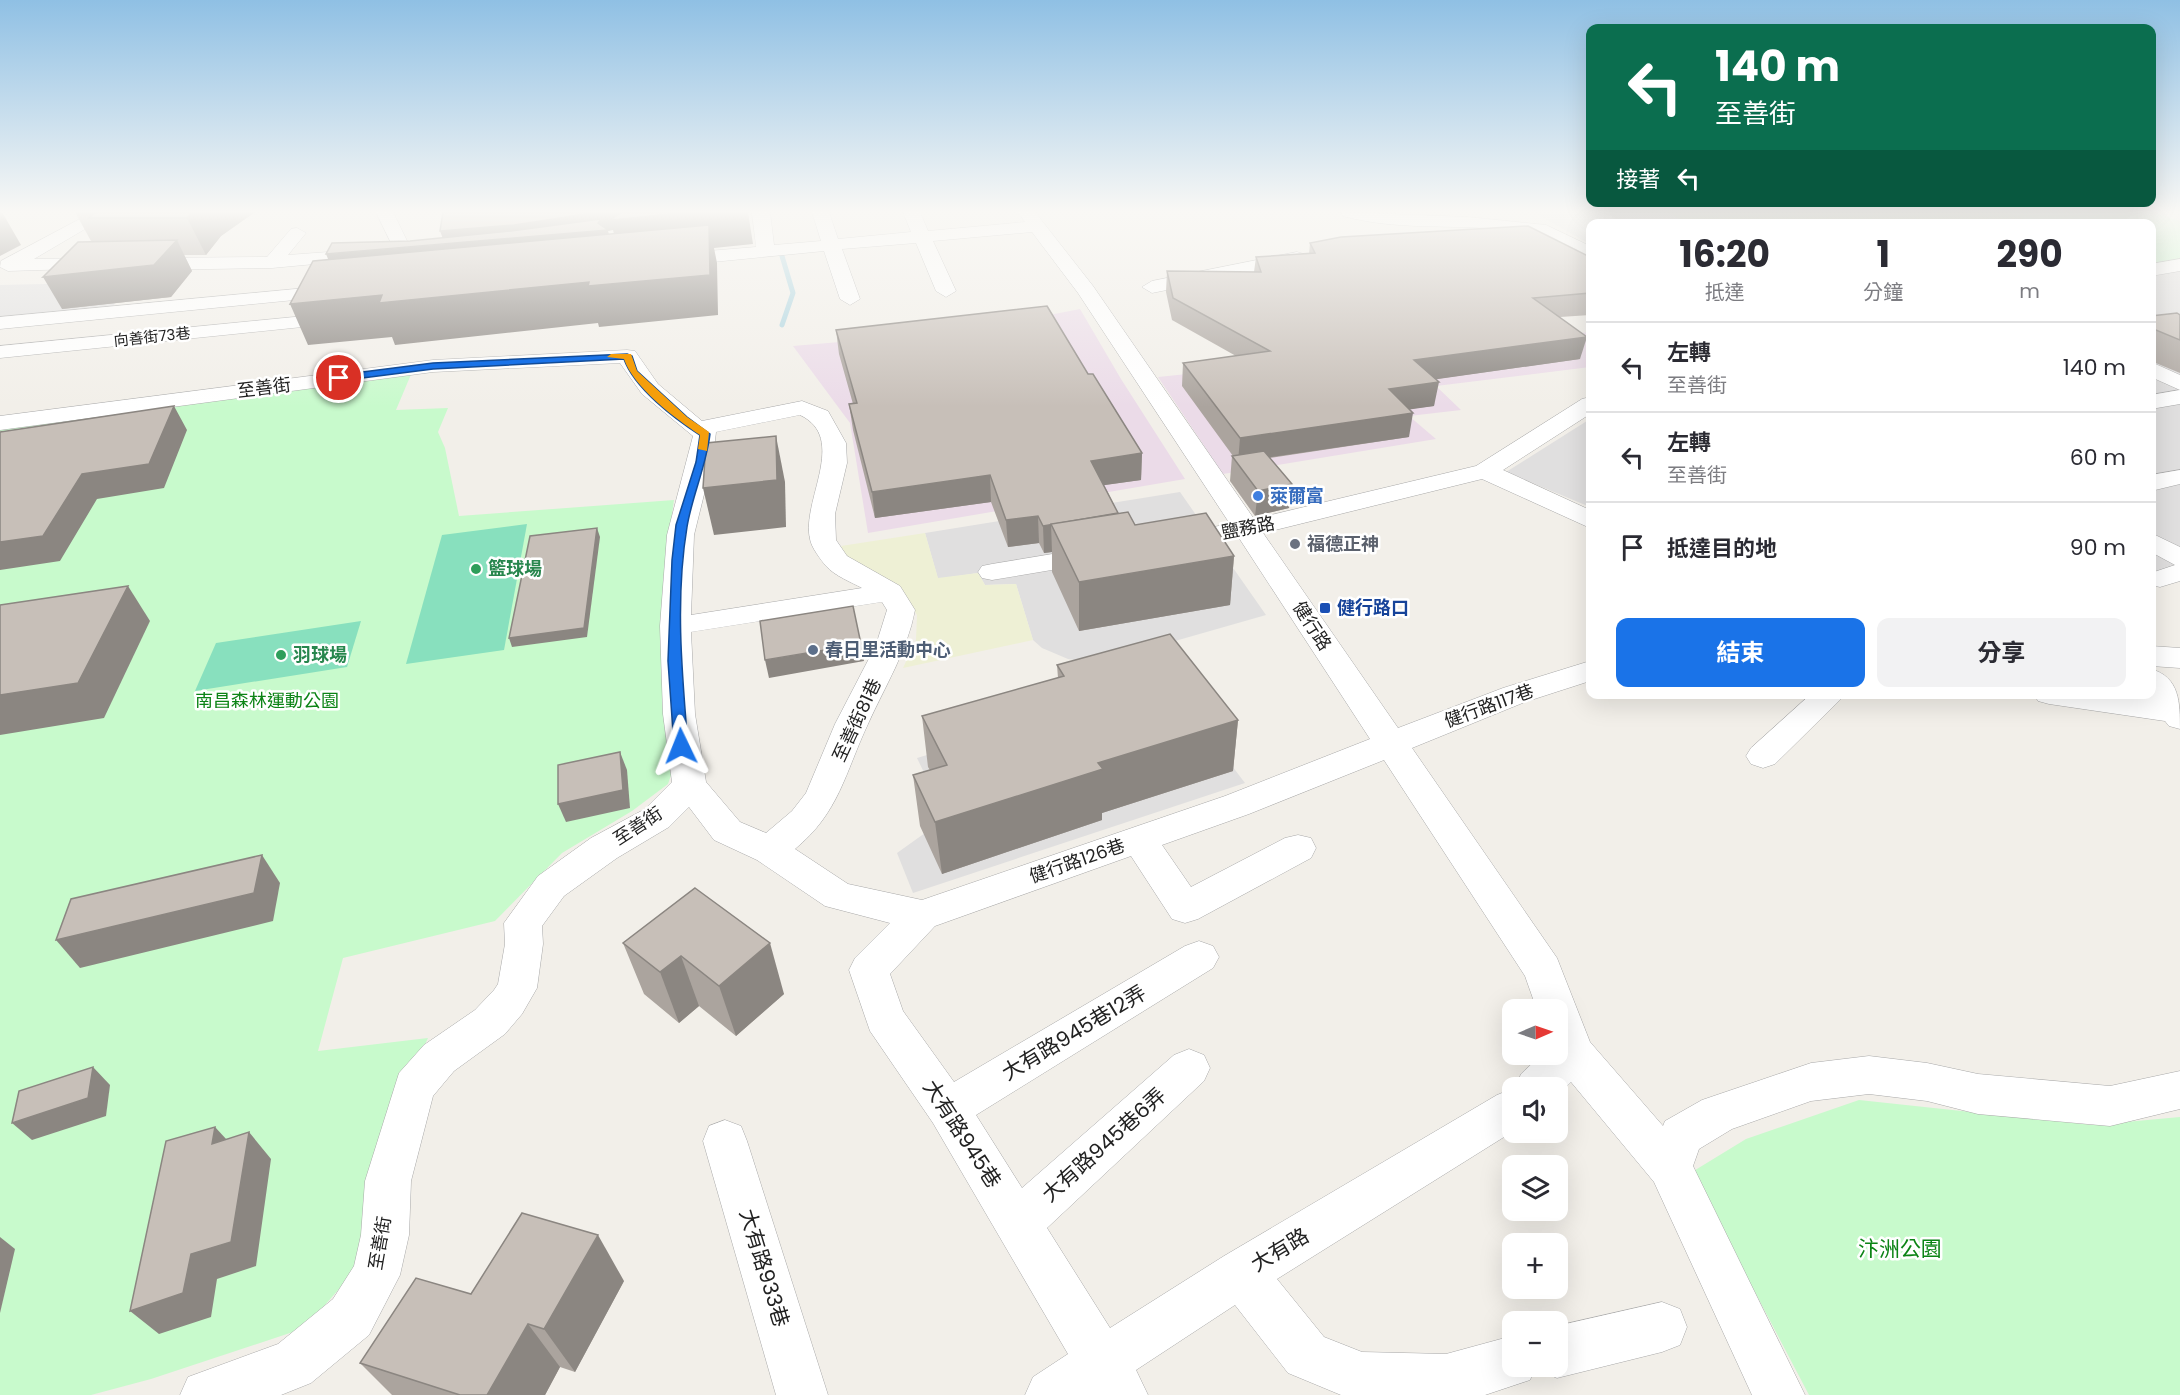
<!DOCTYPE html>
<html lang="zh-TW">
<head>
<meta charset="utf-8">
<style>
	:root { --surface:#fff; --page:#f2f2f3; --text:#2b2b33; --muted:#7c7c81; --line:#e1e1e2; --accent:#1a73e8 }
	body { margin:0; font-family:Poppins,"Noto Sans TC",sans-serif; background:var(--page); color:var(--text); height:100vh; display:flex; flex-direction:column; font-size:22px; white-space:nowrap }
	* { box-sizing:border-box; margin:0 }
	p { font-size:20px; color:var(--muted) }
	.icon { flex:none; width:33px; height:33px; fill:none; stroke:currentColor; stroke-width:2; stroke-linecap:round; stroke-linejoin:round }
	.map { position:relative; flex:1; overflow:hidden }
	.sheet { position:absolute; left:1586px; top:219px; width:570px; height:480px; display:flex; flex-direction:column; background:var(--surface); border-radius:12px; box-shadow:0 6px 24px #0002 }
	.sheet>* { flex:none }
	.banner { position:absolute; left:1586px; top:24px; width:570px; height:183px; border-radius:12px; box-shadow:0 6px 24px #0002; background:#0b6e4f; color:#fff; overflow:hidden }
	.needle { width:39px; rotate:88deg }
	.fabs { position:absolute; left:1502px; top:999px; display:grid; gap:12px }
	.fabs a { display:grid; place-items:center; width:66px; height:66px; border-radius:12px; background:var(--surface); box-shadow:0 6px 24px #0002; font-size:30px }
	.pin { position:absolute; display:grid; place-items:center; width:51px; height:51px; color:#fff; margin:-26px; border:3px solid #fff; border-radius:50%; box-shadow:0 2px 6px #0007 }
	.me { position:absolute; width:66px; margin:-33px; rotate:358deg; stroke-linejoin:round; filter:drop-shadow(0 0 4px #0008) }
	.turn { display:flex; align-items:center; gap:21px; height:126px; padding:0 30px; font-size:27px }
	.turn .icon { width:78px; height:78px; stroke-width:2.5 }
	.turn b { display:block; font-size:42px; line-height:51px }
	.then { display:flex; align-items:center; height:57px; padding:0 30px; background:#0003; gap:12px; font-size:22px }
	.eta { display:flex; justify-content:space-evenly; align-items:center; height:102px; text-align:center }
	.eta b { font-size:36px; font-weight:700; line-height:42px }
	.button { display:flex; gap:12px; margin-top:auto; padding:12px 30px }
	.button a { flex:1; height:69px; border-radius:12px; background:var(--accent); color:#fff; font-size:24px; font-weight:700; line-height:69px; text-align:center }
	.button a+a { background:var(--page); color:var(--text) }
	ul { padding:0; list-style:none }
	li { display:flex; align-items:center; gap:18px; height:90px; padding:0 30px; border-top:2px solid var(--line) }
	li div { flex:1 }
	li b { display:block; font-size:22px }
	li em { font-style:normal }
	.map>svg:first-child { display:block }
	.residential { fill:#e0dfdf }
	.industrial { fill:#ebdbe8 }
	.farmland { fill:#eef0d5 }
	.grass { fill:#cdebb0 }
	.park { fill:#c8facc }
	.pitch { fill:#88e0be }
	.parking { fill:#e2e2e2 }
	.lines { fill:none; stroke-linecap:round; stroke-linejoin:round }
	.stream { stroke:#aad3df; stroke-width:5 }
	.minor-casing { stroke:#a9a9a9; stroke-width:1 }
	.minor { fill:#fff; fill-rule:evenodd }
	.wall { fill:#aba49e }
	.shaded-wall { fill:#8b8681 }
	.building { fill:#c7bfb8; stroke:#8b8681; stroke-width:1.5 }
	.route { fill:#1a73e8; stroke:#114b97; stroke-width:1.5 }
	.slow { fill:#f59e0b }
	.shop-dot { fill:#3f7fe0; stroke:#fff; stroke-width:2 }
	.worship-dot { fill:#6b7280; stroke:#fff; stroke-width:2 }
	.leisure-dot { fill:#2e9e5b; stroke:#fff; stroke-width:2 }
	.transit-dot { fill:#1a4fb4; stroke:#fff; stroke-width:2 }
	.service-dot { fill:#5c6f8a; stroke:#fff; stroke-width:2 }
	.labels { text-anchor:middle; stroke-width:5; stroke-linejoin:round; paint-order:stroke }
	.far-street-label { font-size:15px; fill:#222; stroke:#fff }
	.street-label { font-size:18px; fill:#222; stroke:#fff }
	.shop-label { font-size:18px; font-weight:bold; fill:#366cbe; stroke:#fff; text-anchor:start }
	.worship-label { font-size:18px; font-weight:bold; fill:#5b616d; stroke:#fff; text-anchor:start }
	.leisure-label { font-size:18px; font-weight:bold; fill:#27864d; stroke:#fff; text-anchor:start }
	.transit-label { font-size:18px; font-weight:bold; fill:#164399; stroke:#fff; text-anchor:start }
	.service-label { font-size:18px; font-weight:bold; fill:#4e5e75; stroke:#fff; text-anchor:start }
	.park-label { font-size:18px; fill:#0c8416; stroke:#fff }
	.near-street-label { font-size:21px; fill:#222; stroke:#fff }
	.near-park-label { font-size:21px; fill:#0c8416; stroke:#fff }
</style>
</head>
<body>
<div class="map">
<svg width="2180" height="1395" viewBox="0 0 2180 1395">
	<rect width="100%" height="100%" fill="#f2efe9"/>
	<g class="residential">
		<path d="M2180,270V570L2151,577V275Z"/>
		<path d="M132,282L109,311L0,320V285Z"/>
		<path d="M1590,419V507L1506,472Z"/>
		<path d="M1180,492L1266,615L1112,659L1082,661L1068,659L1042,648L1033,640L1016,584L985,585L978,573L938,579L925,533Z"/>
		<path d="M1169,683L1245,783L913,893L897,853L946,818L917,758Z"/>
	</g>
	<g class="industrial">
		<path d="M1080,309L1121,379L1185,479L868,533L850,423L793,346L968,331Z"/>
		<path d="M1590,332V367L1436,386L1461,410L1409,416L1436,439L1223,474L1158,377Z"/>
	</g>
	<path class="farmland" d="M925,533L938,578L978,573L985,585L1016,584L1033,640L903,668L916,640L917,615L909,602L848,559L841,546Z"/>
	<path class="grass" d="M1666,212H2007L2036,223L1689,224Z"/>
	<g class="park">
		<path d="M2007,212H2154L2180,221V260L2151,265V224L2036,223Z"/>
		<path d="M412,372L396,410L448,408L438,432L445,448L459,516L674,500L663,580L681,746L668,784L632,811L562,853L495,921L343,958L318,1051L428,1038L402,1093L366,1258L305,1328L151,1379L91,1395H0V429Z"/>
		<path d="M1859,1100L2093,1125L2180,1117V1395H1809L1692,1172L1746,1139Z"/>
	</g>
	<g class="pitch">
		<path d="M527,524L504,650L406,664L442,535Z"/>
		<path d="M361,621L347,667L195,691L216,643Z"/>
	</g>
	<path class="parking" d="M1533,212H1666L1689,223L1590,224V244Z"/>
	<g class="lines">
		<path class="stream" d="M782,256L793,293L782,325"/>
		<defs>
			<g id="minor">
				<path d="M93,212H114L34,259L99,258L106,260L108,264L106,268L8,271L0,267L1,261Z"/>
				<path d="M376,212H393L412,251L409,255H397Z"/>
				<path d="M752,212H770L774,245L821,241L812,212H829L838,239L911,232L903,212H920L928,231L1025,222L1018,212H1035L1093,286L1254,519L1476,466L1582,399L1590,397V414L1503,470L1590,510V528L1482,479L1263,533L1398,728L1503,688L1590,661V681L1525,702L1412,748L1557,958L1590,1042L1663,1126L1665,1121L1702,1100L1811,1063L1869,1056L1927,1063L1978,1074L2110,1086L2180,1071V1109L2110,1126L1978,1114L1927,1101L1869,1094L1811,1101L1732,1129L1699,1149L1693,1166L1805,1395H1752L1654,1182L1571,1082L1557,1096V1088H1515L1521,1074L1542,1054H1557V1010H1537L1525,976L1384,760L1249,814L1162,845L1191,887L1285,838L1298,835L1311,838L1316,848L1311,858L1198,919L1185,923L1172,919L1131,856L935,926L890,974L903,1011L954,1082L1185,946L1199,941L1213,946L1219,957L1213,968L976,1115L1022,1188L1174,1055L1189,1049L1204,1055L1210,1068L1204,1081L1047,1228L1110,1328L1224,1256L1497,1095L1512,1089V1132L1277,1279L1324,1337L1362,1352L1446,1354L1512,1336V1366H1536L1530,1380L1485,1395H1341L1288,1373L1235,1305L1136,1370L1148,1395H1025L1033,1377L1068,1354L933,1123L870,1031L849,970L855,958L890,923L825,906L757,860L714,840L689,807L669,827L617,858L564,896L542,926L543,944L537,988L522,1014L505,1034L454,1071L433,1096L411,1181L409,1235L400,1275L369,1335L311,1383L281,1395H180L188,1377L278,1344L333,1299L354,1266L361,1235L365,1181L399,1073L424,1045L475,1010L494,990L498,984L505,944L504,923L538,876L591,838L645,809L672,782L663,714L660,626L667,535L693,436L642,394L620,363L433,372L0,430V416L433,360L627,350L635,351L658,384L702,421L802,401L828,411L846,443L847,463L835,514L836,540L847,556L900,586L915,610C907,652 885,686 868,724C845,773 839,813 795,849L848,884L922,900L1225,796L1370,739L1239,538L1177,549L1168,547L1164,541L1168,535L1230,524L1078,293L1032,232L933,241L956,291L946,297L936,291L916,243L842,249L860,299L850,305L840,299L824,251L672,266L663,260L672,254L756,247ZM800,415C849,438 801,501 810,539C811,547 821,560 826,566C835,576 851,582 862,588L691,615L694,535L713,458L716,432ZM882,602L887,610L876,645L835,724L806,793L792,811L766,833L740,822L706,782L695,714L691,632Z"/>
				<path d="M1341,212L1468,217L1546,225L1590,246V258C1572,254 1558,239 1540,235C1475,220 1407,234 1343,216Z"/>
				<path d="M297,228L306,233L288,255L368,249L377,254L368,259L272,268L146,270L137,264L146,258L267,257L291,229Z"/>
				<path d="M1297,252L1304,254L1306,258L1304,262L1152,293L1142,287L1152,281Z"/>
				<path d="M2180,259V271L2151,276V264Z"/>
				<path d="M338,285L345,287L348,291L345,295L0,329V317Z"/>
				<path d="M305,316L312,318L315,322L312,326L0,358V346Z"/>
				<path d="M2151,362L2180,375V390L2151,377Z"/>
				<path d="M2180,390V404L2151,409V395Z"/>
				<path d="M2180,470V484L2151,491V475Z"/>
				<path d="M2151,533L2180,547V581L2160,587L2151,585V573L2175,565L2151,552Z"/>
				<path d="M1095,547L1105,549L1109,555L1105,561L992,580L982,578L978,572L982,566L992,564Z"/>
				<path d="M2151,646L2180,648V668L2151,666Z"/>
				<path d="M2151,669C2180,677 2180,703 2180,729L2169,726L2165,721L2049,704L2038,701L2034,694H2126L2148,698L2146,694H2151Z"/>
				<path d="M1811,694H1846L1775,764L1763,768L1751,764L1746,756L1751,748Z"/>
				<path d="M725,1120L741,1126L747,1141L828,1395H776L703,1141L709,1126Z"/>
				<path d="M1662,1302L1680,1309L1687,1327L1680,1345L1662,1352L1557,1378L1539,1370L1537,1366H1557V1326Z"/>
			</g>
		</defs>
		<use href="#minor" class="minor-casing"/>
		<use href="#minor" class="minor"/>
	</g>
	<g class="wall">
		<path d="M75,212H255L221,236L206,255H184L192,271L171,297L62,309L91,241Z"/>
		<path d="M1310,243L1590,257V315L1560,317L1580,359L1436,379L1434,406L1409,409V437L1270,458L1292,484L1289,508L1255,516L1230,481L1232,456H1233L1182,386L1183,363L1236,356L1172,320L1166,292L1167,271L1254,272L1256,257L1309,254Z"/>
		<path d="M2180,315V373L2151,361V316Z"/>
		<path d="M836,330L1088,374L1142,453L1141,480L1104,485L1118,513L1135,525L1234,556L1230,605L1079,631L1052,572V552L1044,553L1039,543L1008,547L991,502L875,518L853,430L849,404H853L839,354Z"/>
		<path d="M1057,665L1238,720L1233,771L1102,813V820L942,874L920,826L913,775L930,770L928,767L922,716L1058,678Z"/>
		<path d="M695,888L784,994L736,1036L699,1006L679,1023L644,994L623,943Z"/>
		<path d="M624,1281L575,1372L560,1367L545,1395H392L360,1363L471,1294Z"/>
	</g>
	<g class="shaded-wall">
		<path d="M0,212H2L21,245L0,256Z"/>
		<path d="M193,212H255L221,236L206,255L187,218Z"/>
		<path d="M599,212H748L753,244L714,248L717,263L718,315L599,327L598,323L395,345L392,337L308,345L290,304L620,257L613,230L608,231L616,258L338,283L326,254L445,244L440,231Z"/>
		<path d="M177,240L192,271L171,297L62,309L43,277Z"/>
		<path d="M1587,337L1580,359L1410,383L1414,360Z"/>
		<path d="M1439,382L1434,406L1385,413L1389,389Z"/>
		<path d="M174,406L187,430L164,488L97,499L60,561L0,570V542L82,474Z"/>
		<path d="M1413,413L1409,437L1238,462L1240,438Z"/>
		<path d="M776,436L785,482L786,527L714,535L703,488Z"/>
		<path d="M1142,453L1141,480L1091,487V461Z"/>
		<path d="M990,475L991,502L875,518L872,492Z"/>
		<path d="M1292,484L1289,508L1255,516L1258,491Z"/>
		<path d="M1118,513L1051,524L1052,552L1044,553L1043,526Z"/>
		<path d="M1038,516L1039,543L1008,547L1006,520Z"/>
		<path d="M597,528L600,537L587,637L512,647L509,638Z"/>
		<path d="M1234,556L1230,605L1079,631V582Z"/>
		<path d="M128,586L150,621L104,718L0,735V695Z"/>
		<path d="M861,644L864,661L769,678L765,660Z"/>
		<path d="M1238,720L1233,771L1102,813V820L942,874L935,822L1098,763Z"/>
		<path d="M620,752L627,770L630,808L566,822L558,804Z"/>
		<path d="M262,855L280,883L273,921L80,968L56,940Z"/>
		<path d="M770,943L784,994L736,1036L719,986Z"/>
		<path d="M681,956L699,1006L679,1023L660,972Z"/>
		<path d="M93,1067L110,1085L106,1116L32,1140L12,1123Z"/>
		<path d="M215,1127L239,1153L212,1144Z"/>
		<path d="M249,1132L271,1159L256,1266L217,1279L211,1317L159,1334L130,1311L191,1254Z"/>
		<path d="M598,1235L624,1281L575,1372L544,1329Z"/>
		<path d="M0,1237L15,1249L0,1313Z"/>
		<path d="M528,1324L560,1367L545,1395H487Z"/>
	</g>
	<g class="building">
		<path d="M95,212H193L187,218H89Z"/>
		<path d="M443,212H599L514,225L440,231Z"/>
		<path d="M621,212H694L611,220Z"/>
		<path d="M601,219L598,223L608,230L326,254L332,243L410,241L511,231Z"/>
		<path d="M709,225L710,275L588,286L589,282L379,303L382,295L290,304L313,261Z"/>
		<path d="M1528,226L1590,257V293L1533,298L1587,337L1414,360L1439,382L1389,389L1413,413L1240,438L1183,363L1270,351L1173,298L1167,271L1261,272L1256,257L1315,253L1310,243L1341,237Z"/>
		<path d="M177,240L154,265L43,277L78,242Z"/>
		<path d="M1047,306L1088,374H1093L1142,453L1091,461L1118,513L1043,526L1038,516L1006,520L990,475L872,492L849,404L857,403L836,330Z"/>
		<path d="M2177,313L2180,315V340L2151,328V316Z"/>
		<path d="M174,406L149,464L82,474L43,536L0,542V432Z"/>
		<path d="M776,436L777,480L703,488L706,443Z"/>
		<path d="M1264,451L1292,484L1258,491L1232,456Z"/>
		<path d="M1128,512L1135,525L1206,513L1234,556L1079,582L1051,524Z"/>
		<path d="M597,528L584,628L509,638L530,536Z"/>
		<path d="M128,586L78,683L0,695V605Z"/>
		<path d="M853,606L861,644L765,660L760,621Z"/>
		<path d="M1170,634L1238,720L1098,763L1103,769L935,822L913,775L947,765L922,716L1064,676L1057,665Z"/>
		<path d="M620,752L623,790L558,804V765Z"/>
		<path d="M262,855L254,893L56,940L71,899Z"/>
		<path d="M695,888L770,943L719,986L681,956L660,972L623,943Z"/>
		<path d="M93,1067L88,1098L12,1123L19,1091Z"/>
		<path d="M215,1127L212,1144L249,1132L231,1242L191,1254L183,1293L130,1311L166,1141Z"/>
		<path d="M522,1213L598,1235L544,1329L528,1324L487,1395H460L360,1363L416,1278L471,1294Z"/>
	</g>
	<linearGradient id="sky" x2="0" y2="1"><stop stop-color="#8fc0e4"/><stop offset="0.52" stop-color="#f9f8f5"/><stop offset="1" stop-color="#f9f8f5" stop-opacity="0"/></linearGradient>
	<rect width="2180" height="407" fill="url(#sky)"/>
	<path class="route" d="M627,354L632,356L637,371L687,417L710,434C706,467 692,496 687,527C675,599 682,674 688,746L681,751L674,746L668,661L672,560L676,525L696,462L700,435C675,419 634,388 624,359L433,369L339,381L335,378L339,375L433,363Z"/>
	<path class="slow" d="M631,354L637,371L687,417L709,432L707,451L698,449L700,435C675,418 634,388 624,359L607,357L611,354Z"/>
	<circle class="shop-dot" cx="1258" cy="496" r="6"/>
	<circle class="worship-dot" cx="1295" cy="544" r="6"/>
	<g class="leisure-dot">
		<circle cx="476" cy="569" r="6"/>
		<circle cx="281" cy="655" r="6"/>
	</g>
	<rect class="transit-dot" x="1319" y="602" width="12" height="12" rx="3"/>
	<circle class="service-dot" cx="813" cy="650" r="6"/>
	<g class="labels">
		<g class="far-street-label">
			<text transform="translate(152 337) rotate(-6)" y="5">向善街73巷</text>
		</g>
		<g class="street-label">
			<text transform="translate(264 388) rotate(-7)" y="6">至善街</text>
			<text transform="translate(1248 528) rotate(-11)" y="6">鹽務路</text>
			<text transform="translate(1312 626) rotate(57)" y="6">健行路</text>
			<text transform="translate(1489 706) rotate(-20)" y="6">健行路117巷</text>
			<text transform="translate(857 720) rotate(-65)" y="6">至善街81巷</text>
			<text transform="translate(638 826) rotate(-33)" y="6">至善街</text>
			<text transform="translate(1077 861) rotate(-19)" y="6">健行路126巷</text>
			<text transform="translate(380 1243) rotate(-80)" y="6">至善街</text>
		</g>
		<g class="shop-label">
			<text x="1270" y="502">萊爾富</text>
		</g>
		<g class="worship-label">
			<text x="1307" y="550">福德正神</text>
		</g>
		<g class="leisure-label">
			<text x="488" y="575">籃球場</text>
			<text x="293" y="661">羽球場</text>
		</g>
		<g class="transit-label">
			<text x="1337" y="614">健行路口</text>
		</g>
		<g class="service-label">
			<text x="825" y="656">春日里活動中心</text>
		</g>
		<g class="park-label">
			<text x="267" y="707">南昌森林運動公園</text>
		</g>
		<g class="near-street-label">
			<text transform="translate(1074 1033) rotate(-31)" y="7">大有路945巷12弄</text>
			<text transform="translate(962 1134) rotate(57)" y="7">大有路945巷</text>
			<text transform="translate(1104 1145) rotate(-42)" y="7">大有路945巷6弄</text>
			<text transform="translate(1280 1250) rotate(-31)" y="7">大有路</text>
			<text transform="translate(764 1268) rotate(73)" y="7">大有路933巷</text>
		</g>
		<g class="near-park-label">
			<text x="1900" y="1256">汴洲公園</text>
		</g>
	</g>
</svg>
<div class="fabs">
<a><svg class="needle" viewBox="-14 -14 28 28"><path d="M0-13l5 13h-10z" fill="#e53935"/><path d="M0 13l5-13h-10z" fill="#7c7c81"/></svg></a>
<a><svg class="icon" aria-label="sound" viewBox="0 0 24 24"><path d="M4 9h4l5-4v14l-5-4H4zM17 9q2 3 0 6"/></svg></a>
<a><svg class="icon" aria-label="layers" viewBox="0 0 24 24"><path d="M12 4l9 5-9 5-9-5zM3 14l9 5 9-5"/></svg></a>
<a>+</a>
<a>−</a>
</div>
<div class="pin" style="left:339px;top:378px;background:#d93025"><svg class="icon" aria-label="arrive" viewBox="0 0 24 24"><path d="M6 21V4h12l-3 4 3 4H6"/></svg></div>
<svg class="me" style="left:681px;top:746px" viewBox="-20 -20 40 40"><path d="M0-17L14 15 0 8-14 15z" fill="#1a73e8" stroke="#fff" stroke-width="4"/></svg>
<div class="banner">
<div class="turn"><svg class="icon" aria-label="left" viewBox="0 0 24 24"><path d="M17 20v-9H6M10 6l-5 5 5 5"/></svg><div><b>140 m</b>至善街</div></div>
<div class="then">接著<svg class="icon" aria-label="left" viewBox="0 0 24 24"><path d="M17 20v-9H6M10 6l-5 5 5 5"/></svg></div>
</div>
<section class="sheet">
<div class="eta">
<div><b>16:20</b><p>抵達</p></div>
<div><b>1</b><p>分鐘</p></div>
<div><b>290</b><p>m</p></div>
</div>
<ul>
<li><svg class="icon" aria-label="left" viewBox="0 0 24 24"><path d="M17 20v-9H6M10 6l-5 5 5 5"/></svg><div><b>左轉</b><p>至善街</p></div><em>140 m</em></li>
<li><svg class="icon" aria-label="left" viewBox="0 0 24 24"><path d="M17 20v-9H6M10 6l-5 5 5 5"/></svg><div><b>左轉</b><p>至善街</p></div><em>60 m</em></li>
<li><svg class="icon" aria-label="arrive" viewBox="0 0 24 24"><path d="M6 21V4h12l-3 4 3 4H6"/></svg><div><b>抵達目的地</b></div><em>90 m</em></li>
</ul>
<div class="button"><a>結束</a><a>分享</a></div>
</section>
</div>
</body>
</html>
